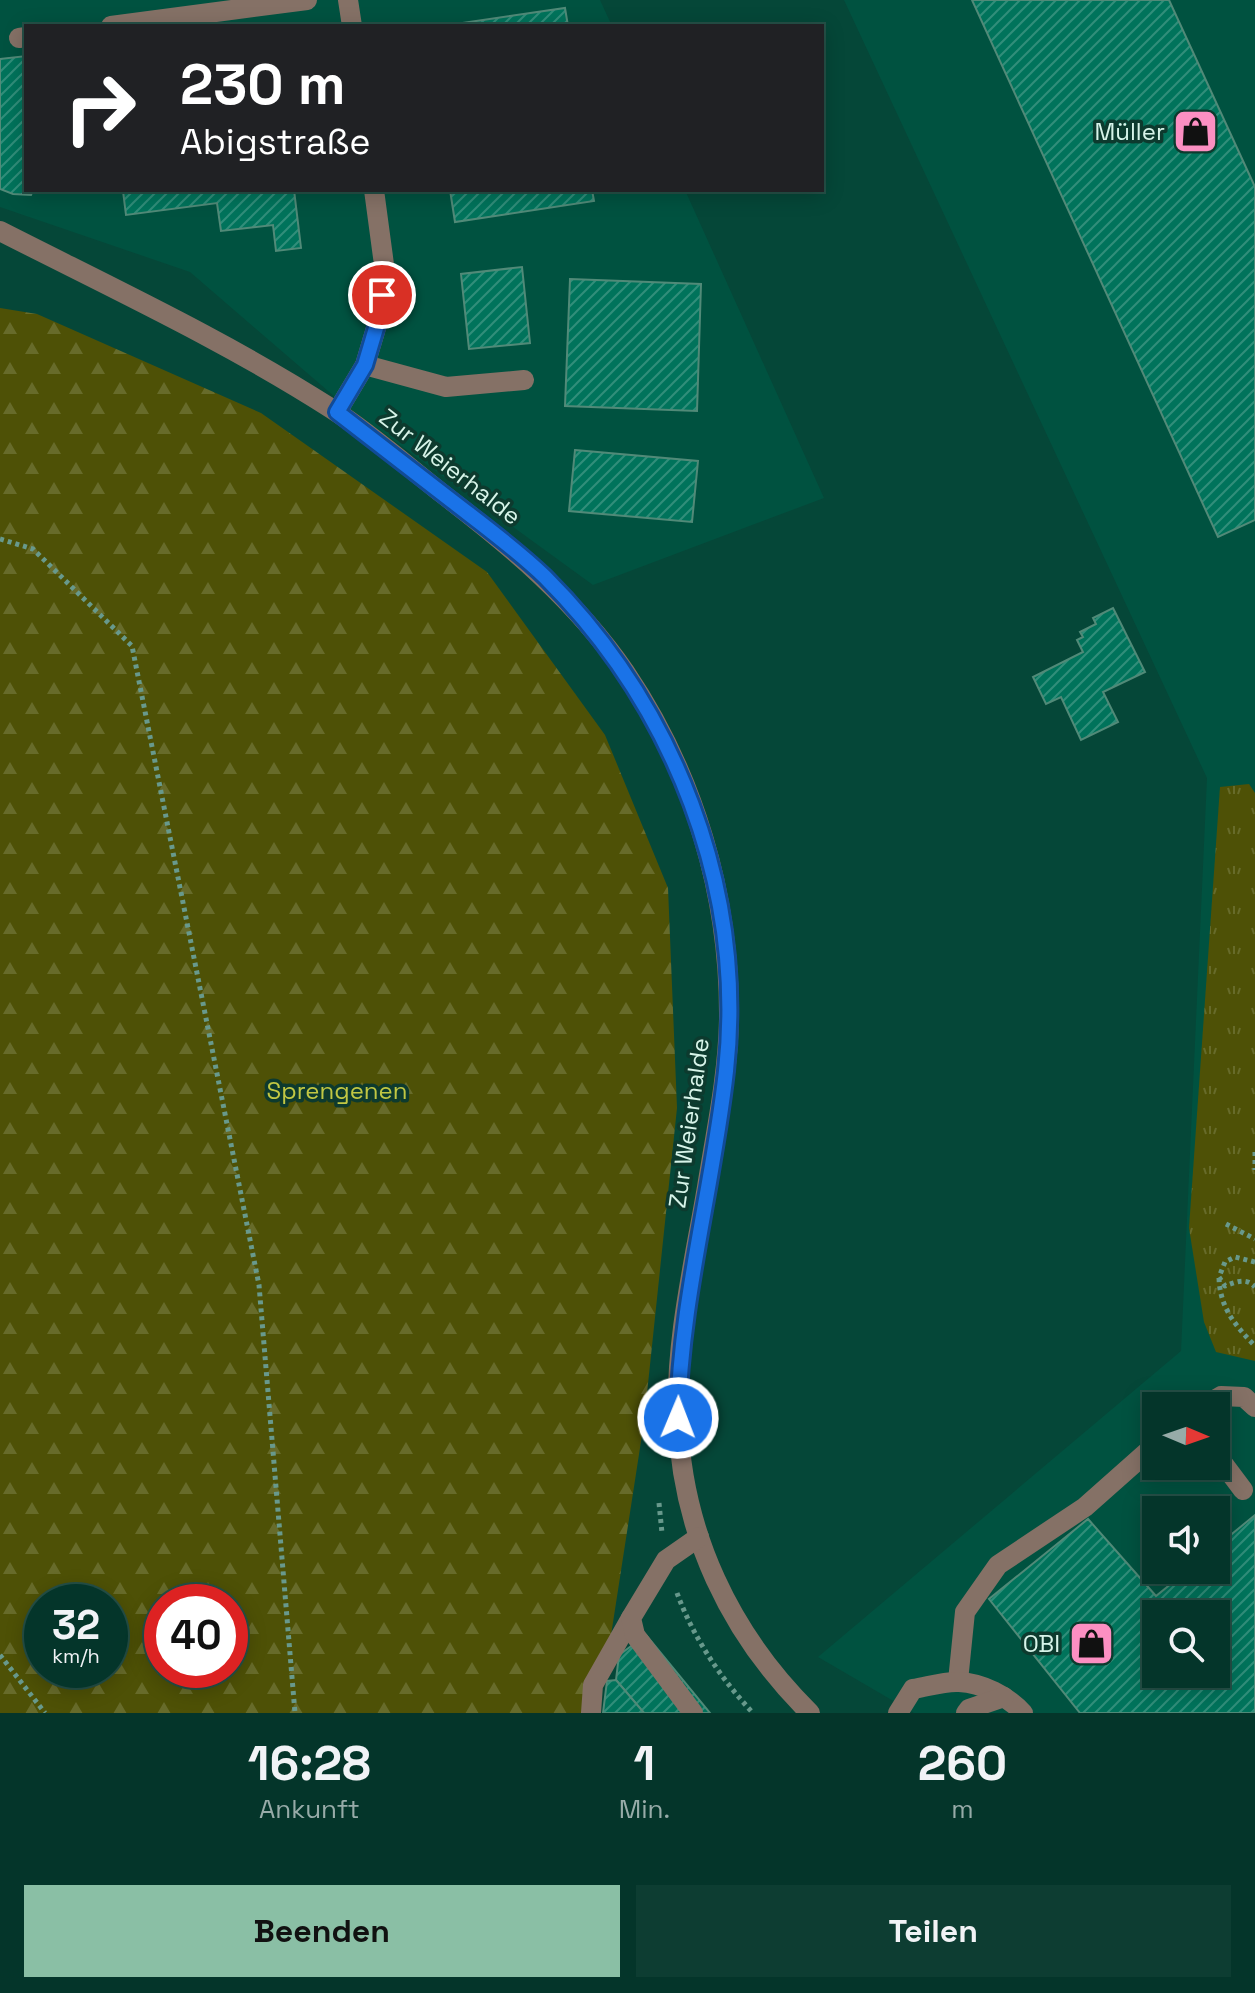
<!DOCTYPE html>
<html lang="de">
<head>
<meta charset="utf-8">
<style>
	:root { --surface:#04352a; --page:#0d3d32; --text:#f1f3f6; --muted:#97aba8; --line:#255047; --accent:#8abfa5 }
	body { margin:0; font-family:"Space Grotesk",sans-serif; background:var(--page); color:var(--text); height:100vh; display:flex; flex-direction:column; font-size:30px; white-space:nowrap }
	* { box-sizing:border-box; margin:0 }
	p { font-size:26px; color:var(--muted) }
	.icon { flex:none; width:44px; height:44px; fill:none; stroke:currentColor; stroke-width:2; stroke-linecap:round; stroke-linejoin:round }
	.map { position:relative; height:1713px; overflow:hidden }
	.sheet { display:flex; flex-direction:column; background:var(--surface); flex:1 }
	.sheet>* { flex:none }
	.hud { position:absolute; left:24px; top:24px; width:800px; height:168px; border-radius:0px; box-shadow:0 4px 20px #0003,0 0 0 2px var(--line); background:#202124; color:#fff; overflow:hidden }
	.needle { width:52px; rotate:92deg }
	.tools { position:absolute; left:1142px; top:1392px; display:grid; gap:16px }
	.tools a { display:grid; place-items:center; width:88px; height:88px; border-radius:0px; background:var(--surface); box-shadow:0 4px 20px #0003,0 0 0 2px var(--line); font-size:40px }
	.speed { position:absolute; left:24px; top:1584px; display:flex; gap:16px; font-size:40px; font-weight:700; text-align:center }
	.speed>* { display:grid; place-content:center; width:104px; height:104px; border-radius:50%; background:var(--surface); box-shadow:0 4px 20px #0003,0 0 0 2px var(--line); line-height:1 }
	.speed small { font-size:20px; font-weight:400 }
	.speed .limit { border:12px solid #d22; background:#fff; color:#111 }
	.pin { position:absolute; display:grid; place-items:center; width:68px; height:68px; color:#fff; margin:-34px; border:4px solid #fff; border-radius:50%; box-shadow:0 2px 8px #0007 }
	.me { position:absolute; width:88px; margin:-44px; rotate:1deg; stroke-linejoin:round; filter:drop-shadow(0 0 6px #0008) }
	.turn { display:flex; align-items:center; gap:28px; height:168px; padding:0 24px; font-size:36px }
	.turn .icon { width:104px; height:104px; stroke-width:2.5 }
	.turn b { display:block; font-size:56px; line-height:68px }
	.eta { display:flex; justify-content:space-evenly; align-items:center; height:136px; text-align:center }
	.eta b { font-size:48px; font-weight:800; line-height:56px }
	.cta { display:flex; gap:16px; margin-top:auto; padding:16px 24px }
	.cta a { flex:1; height:92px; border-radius:0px; background:var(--accent); color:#111; font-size:32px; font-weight:800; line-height:92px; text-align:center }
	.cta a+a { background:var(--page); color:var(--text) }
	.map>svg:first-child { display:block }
	.built { fill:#005240; fill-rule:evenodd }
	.grass { fill:url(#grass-tufts) }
	.forest { fill:url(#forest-firs); fill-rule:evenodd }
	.building { fill:url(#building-hatch); stroke:#518a78; stroke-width:2; fill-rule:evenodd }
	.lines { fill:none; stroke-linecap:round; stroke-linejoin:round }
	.path { stroke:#68998c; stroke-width:5; stroke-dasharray:4 4; stroke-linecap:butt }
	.minor { stroke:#857166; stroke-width:20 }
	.route-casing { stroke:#114b97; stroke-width:20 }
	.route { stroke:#1a73e8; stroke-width:14 }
	.labels { text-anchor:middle; stroke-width:7; stroke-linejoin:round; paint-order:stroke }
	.poi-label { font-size:24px; fill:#d7f4e9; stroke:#0d3a2e; text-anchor:end }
	.street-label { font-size:24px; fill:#d7f4e9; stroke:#0d3a2e }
	.park-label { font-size:24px; fill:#c1c743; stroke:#0d3a2e }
</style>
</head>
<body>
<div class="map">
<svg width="1255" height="1713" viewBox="0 0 1255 1713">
	<defs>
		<pattern id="grass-tufts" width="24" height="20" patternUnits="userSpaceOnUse" patternTransform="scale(2)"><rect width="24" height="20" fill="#4e5106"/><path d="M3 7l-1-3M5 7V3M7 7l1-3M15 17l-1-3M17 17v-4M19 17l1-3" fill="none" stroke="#676b2a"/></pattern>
		<pattern id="forest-firs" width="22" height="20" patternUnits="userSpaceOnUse" patternTransform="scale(2)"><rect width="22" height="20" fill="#4e5106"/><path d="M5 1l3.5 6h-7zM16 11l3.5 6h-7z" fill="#676b2a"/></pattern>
		<pattern id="building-hatch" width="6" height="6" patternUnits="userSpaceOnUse" patternTransform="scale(2)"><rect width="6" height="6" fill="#00735b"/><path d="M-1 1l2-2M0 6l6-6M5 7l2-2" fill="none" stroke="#318e7a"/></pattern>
	</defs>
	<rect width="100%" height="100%" fill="#054738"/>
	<g class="built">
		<path d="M0,0H600L612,26H26V190H685L824,498L593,585L342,403L190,272L0,207Z"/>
		<path d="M844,0H1255V1713H914L818,1657L1181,1351L1207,778ZM1156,1406H1216V1466H1156ZM1156,1510H1216V1570H1156ZM1156,1614H1216V1674H1156Z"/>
	</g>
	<path class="grass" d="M1249,784L1255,793V1361L1216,1352L1204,1322L1189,1228L1220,787Z"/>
	<path class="forest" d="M0,308L37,314L261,413L487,572L605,735L668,888L677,1108L644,1422L603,1687L582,1713H0ZM42,1602H110V1670H42ZM162,1602H230V1670H162Z"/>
	<g class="building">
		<path d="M972,0H1169L1255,187V520L1218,537Z"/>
		<path d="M565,8L568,26H442Z"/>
		<path d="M26,56V190H33L31,195L13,194L0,189V59Z"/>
		<path d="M132,190H294L301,248L276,251L273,225L221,231L217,203L126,215L123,191Z"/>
		<path d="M450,190H592L594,201L455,222Z"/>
		<path d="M522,267L530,343L469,349L461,274Z"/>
		<path d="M570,279L701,284L697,411L565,406Z"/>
		<path d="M575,450L698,461L692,522L569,511Z"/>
		<path d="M1113,608L1145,672L1103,692L1118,722L1081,740L1061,697L1046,704L1033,677L1083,652L1077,640L1083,637L1080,632L1096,624L1093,618Z"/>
		<path d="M1255,1515V1713H1080L989,1599L1088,1519L1156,1596L1188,1570H1216V1547ZM1156,1614H1216V1674H1156Z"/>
		<path d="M646,1635L710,1713H644L616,1680L619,1655Z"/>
		<path d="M616,1680L644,1713H603L607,1681Z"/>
	</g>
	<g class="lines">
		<g class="path">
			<path d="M0,539L33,549L132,646L259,1285L295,1713"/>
			<path d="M1255,1152V1170"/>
			<path d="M1226,1224L1255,1239"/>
			<path d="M1255,1262L1235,1257L1225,1262L1219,1277L1225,1286C1236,1282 1246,1277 1255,1287"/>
			<path d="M1219,1278C1220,1308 1235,1325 1255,1346"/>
			<path d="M659,1503L662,1533"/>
			<path d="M677,1593C693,1637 721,1679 753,1713"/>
			<path d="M0,1655L45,1713"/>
		</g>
		<g class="minor">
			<path d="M348,0L352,26"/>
			<path d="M111,26L307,0"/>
			<path d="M19,38L26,37"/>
			<path d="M0,231C112,288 226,341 332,409C371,434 407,466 444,495C512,547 576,601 625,672C694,774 730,896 729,1019C728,1075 716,1131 707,1187C694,1263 675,1342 678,1420C682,1533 730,1634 810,1713"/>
			<path d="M365,365L446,387L524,380"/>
			<path d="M337,412L365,365L379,318L385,272L374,190"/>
			<path d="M1204,1406L1221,1396L1244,1397L1255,1407"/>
			<path d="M1216,1454L1243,1490"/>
			<path d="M958,1681L965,1612L998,1565L1085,1507L1156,1444"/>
			<path d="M591,1713L593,1685L631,1618"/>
			<path d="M693,1713L635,1635L631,1618L666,1560L699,1537"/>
			<path d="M898,1713L913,1689C927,1687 944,1681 959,1682C982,1683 1008,1696 1023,1713"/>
			<path d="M966,1713L969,1709L1004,1697"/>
		</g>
	</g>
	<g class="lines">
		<defs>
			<path id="route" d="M382,295L379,318L365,365L337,412C375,441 413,471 452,501C483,525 516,549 545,577C674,706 746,888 726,1071C713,1188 680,1301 678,1418"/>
		</defs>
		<use href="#route" class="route-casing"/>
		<use href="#route" class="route"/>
	</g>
	<defs>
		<symbol id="shop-square" viewBox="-11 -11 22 22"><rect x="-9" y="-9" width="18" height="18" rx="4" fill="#fc8fc2" stroke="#0d3a2e"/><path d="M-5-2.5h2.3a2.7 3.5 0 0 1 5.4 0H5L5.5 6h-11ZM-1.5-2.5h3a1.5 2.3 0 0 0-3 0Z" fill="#111"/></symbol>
	</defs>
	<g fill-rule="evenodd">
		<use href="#shop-square" x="1170" y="106" width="51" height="51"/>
		<use href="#shop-square" x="1066" y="1618" width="51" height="51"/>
	</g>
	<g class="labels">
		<g class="poi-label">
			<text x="1165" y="140">Müller</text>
			<text x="1060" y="1652">OBI</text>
		</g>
		<g class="street-label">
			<text transform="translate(450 467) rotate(38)" y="8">Zur Weierhalde</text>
			<text transform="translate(689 1123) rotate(-82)" y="8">Zur Weierhalde</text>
		</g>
		<g class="park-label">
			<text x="337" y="1099">Sprengenen</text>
		</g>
	</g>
</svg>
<div class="tools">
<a><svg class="needle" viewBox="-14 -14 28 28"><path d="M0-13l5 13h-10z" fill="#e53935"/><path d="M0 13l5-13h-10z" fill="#97aba8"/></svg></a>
<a><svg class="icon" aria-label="sound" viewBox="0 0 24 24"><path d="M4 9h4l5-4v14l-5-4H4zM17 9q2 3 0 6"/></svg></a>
<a><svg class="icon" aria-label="search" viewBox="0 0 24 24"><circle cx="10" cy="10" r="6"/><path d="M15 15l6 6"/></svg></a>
</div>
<div class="speed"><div>32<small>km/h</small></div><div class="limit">40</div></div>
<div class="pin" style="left:382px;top:295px;background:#d93025"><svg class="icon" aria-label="arrive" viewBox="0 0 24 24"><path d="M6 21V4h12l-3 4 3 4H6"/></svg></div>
<svg class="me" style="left:678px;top:1418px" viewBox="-20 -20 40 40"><circle r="17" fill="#1a73e8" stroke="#fff" stroke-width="3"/><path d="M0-11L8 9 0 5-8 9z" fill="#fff"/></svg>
<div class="hud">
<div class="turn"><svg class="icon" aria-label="right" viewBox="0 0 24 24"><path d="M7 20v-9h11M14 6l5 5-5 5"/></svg><div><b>230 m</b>Abigstraße</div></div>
</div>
</div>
<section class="sheet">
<div class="eta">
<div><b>16:28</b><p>Ankunft</p></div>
<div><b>1</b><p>Min.</p></div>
<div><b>260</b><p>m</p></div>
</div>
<div class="cta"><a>Beenden</a><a>Teilen</a></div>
</section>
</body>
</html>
